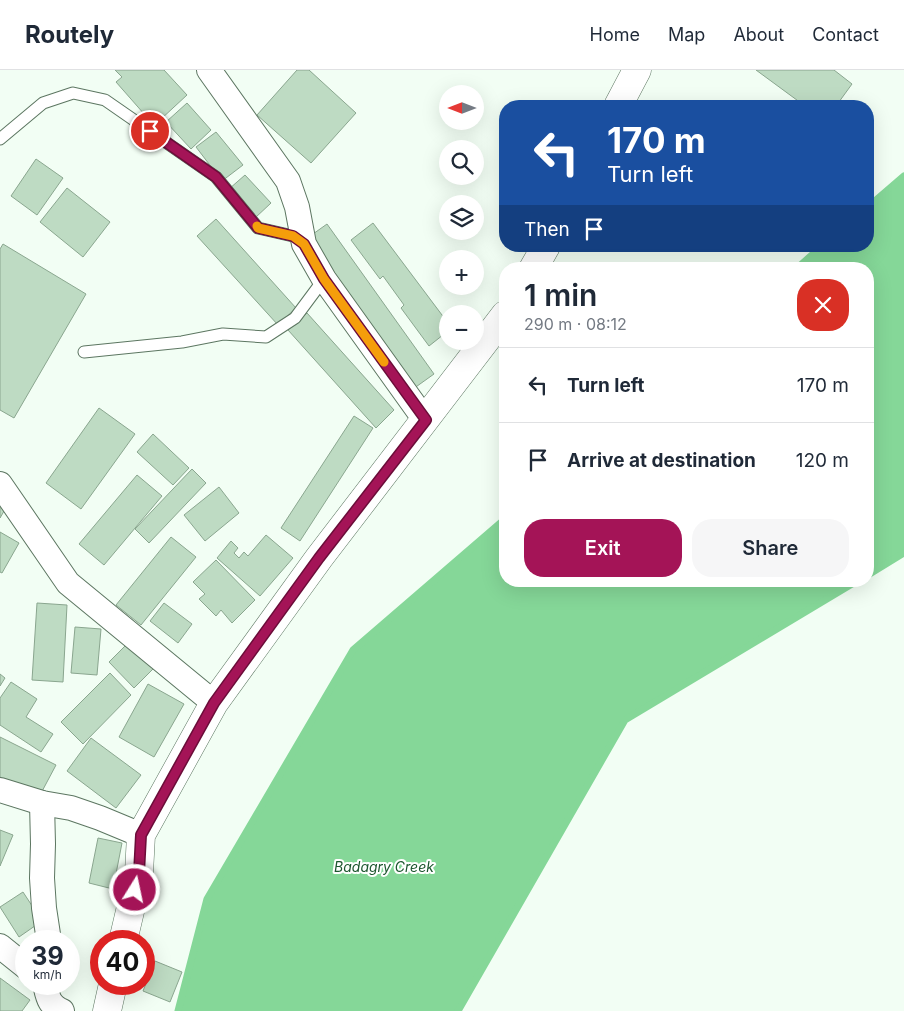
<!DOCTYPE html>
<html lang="en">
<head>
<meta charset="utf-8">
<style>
	:root { --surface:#fff; --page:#f6f6f7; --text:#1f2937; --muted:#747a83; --line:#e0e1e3; --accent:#a41457 }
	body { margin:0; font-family:Inter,sans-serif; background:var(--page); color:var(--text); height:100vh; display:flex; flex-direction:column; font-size:19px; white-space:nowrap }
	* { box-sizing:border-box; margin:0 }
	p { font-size:16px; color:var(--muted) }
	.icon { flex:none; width:28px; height:28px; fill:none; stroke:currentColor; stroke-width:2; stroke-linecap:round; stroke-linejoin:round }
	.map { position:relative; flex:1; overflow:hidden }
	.drawer { position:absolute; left:499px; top:192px; width:375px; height:325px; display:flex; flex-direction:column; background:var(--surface); border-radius:20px; box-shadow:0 5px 20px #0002 }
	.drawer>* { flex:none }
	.guide { position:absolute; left:499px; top:30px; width:375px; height:152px; border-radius:20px; box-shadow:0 5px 20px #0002; background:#1a4fa0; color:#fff; overflow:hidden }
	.needle { width:32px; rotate:270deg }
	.controls { position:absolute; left:439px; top:15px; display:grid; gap:10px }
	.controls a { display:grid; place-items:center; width:45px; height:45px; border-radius:50%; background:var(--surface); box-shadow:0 5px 20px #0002; font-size:25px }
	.speed { position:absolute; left:15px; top:860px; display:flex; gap:10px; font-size:25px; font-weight:700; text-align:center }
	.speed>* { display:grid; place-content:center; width:65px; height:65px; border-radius:50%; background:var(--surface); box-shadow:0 5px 20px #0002; line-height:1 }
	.speed small { font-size:12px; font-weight:400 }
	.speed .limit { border:8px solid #d22; background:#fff; color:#111 }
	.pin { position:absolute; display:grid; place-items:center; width:42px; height:42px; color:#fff; margin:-21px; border:2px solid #fff; border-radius:50%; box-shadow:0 1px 5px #0007 }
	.me { position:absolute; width:55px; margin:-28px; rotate:10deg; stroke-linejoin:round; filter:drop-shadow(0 0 4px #0008) }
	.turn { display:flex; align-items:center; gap:18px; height:105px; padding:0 25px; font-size:22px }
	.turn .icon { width:65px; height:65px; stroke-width:2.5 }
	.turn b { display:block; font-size:35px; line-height:42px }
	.then { display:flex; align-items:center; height:48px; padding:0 25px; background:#0003; gap:10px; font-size:19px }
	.round { display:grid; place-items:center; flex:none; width:52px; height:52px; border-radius:20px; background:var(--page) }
	.headline { display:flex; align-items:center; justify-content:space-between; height:85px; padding:0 25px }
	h1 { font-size:30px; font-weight:600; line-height:38px }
	.action { display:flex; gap:10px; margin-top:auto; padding:10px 25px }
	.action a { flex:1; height:58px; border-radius:20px; background:var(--accent); color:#fff; font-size:20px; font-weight:600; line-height:58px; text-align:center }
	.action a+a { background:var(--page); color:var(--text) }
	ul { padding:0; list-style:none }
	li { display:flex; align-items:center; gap:15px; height:75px; padding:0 25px; border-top:1px solid var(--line) }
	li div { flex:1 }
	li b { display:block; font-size:19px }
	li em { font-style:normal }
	header { display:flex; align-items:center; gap:30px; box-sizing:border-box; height:70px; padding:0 25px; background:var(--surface); border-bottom:1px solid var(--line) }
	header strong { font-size:24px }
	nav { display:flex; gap:28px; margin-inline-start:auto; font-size:18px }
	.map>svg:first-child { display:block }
	.water { fill:#85d798 }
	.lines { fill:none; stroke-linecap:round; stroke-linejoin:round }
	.stream { stroke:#85d798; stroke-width:7 }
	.building { fill:#bedbc3; stroke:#8aa68f }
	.service-casing { stroke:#5c7661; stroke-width:13 }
	.minor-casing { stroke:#5c7661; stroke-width:26 }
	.tertiary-casing { stroke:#5c7661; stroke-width:29 }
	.service { stroke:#fff; stroke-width:11 }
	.minor { stroke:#fff; stroke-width:24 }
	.tertiary { stroke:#fff; stroke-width:28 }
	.route-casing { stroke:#6b0d39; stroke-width:12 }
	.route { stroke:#a41457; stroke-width:9 }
	.slow { stroke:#f59e0b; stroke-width:9 }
	.labels { text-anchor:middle; stroke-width:4; stroke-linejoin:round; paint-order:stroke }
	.water-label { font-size:14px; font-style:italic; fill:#1c562e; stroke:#fff }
</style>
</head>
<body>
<header>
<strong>Routely</strong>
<nav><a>Home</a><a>Map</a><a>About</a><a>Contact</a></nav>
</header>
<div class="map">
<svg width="904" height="941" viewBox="0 0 904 941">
	<rect width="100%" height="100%" fill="#f2fef4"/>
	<g class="water">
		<path d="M904,106V483L868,505V199H796L822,176H868V137Z"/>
		<path d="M505,449V511H857L625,650L458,941H178L207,829L353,580Z"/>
	</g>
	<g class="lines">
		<g class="stream">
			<path d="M868,137L904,106"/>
			<path d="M796,199L822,176"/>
			<path d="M868,505L904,483"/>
			<path d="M178,941L207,829L353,580L505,449"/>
			<path d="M458,941L625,650L857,511"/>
		</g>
	</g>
	<g class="building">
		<path d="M115,0H164L187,25L160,50L151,40L145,45L116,12L122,7Z"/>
		<path d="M297,0H309L356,43L311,93L257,45Z"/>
		<path d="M756,0H834L852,14L836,36H805Z"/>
		<path d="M187,33L211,60L191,79L166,52Z"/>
		<path d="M216,62L243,95L222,111L196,77Z"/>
		<path d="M36,89L63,108L37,145L11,126Z"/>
		<path d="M245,105L271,133L255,148L229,119Z"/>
		<path d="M67,118L110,152L83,187L40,152Z"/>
		<path d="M216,149L296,238L278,255L197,166Z"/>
		<path d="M373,153L448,253V261L429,276L401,238L404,235L383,206L380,209L351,170Z"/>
		<path d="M327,154L434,304L413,319L306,169Z"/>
		<path d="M3,174L86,224L14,348L0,340V179Z"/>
		<path d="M307,243L394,340L376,358L288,260Z"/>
		<path d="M99,338L135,364L81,439L46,413Z"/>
		<path d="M354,346L373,358L300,471L281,458Z"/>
		<path d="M153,364L189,398L173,415L137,382Z"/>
		<path d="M192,399L206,413L149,473L135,459Z"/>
		<path d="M137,405L162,426L104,495L79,474Z"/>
		<path d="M219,417L239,443L205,471L184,445Z"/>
		<path d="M0,431L7,436L0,448Z"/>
		<path d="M0,462L19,473L2,503L0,502Z"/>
		<path d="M266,465L293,488L260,526L217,488L231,471L238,478L234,483L239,488L244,482L248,486Z"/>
		<path d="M171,467L196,487L141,555L116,535Z"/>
		<path d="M216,490L255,530L232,553L221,540L216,546L199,529L205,524L193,512Z"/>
		<path d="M37,533L67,535L63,612L32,610Z"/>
		<path d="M164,533L192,554L178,573L150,551Z"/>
		<path d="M75,557L101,559L97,605L71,603Z"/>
		<path d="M129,572L154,598L134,618L109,592Z"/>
		<path d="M110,603L131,625L83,674L61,652Z"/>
		<path d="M0,604L5,608L0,616Z"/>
		<path d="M11,612L37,629L26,647L53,664L41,682L0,655V628Z"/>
		<path d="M148,614L184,634L154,687L119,667Z"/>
		<path d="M0,667L56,695L39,727L0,707Z"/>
		<path d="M91,668L141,705L116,738L67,701Z"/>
		<path d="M0,760L13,765L0,796Z"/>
		<path d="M98,768L122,773L113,819L89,813Z"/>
		<path d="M23,822L42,851L19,867L0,837Z"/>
		<path d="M155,891L182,902L170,932L143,921Z"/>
		<path d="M0,908L30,930L22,941H0Z"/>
	</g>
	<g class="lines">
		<defs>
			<g id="service">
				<path d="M0,69L43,33L73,23L105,30L216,107L258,158L293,166L303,173"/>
				<path d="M84,282L182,272L223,264L266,267L295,248L324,209"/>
			</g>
			<g id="minor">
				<path d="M209,0L288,111L297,137L304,174L324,209L425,350"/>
				<path d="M0,414L68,513L214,633"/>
				<path d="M0,720L42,733L71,738L100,748L141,765"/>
				<path d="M42,733L43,774L42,808L44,838L49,871"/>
				<path d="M0,876L26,897"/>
				<path d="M45,914C48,927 48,934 62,941"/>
			</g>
			<g id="tertiary">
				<path d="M618,36L637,0"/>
				<path d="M533,199L546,176"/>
				<path d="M123,871L139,803L141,765L214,633L319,488L505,245"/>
				<path d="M107,941L113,914"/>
			</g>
		</defs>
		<use href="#service" class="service-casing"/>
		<use href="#minor" class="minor-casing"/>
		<use href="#tertiary" class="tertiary-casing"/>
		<use href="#service" class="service"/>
		<use href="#minor" class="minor"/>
		<use href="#tertiary" class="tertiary"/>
	</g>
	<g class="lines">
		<defs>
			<path id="route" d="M135,820L139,803L141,765L214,633L319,488L426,350L324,209L304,174L293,166L258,158L216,107L150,61"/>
		</defs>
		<use href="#route" class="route-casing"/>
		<use href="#route" class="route"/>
		<path class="slow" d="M257,156L258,158L293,166L304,174L324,209L384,292"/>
	</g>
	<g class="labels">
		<g class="water-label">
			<text x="384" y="802">Badagry Creek</text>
		</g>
	</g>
</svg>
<div class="controls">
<a><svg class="needle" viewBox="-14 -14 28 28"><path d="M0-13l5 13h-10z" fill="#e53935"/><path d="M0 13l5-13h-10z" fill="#747a83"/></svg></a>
<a><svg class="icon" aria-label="search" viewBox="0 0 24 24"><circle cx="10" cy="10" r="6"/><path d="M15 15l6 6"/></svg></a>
<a><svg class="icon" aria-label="layers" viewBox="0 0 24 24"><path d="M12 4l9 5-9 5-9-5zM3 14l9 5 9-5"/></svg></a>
<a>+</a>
<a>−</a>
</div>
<div class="speed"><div>39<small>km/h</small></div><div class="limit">40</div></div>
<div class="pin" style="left:150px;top:61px;background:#d93025"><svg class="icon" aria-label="arrive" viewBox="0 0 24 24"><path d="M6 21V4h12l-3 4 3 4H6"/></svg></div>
<svg class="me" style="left:135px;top:820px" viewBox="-20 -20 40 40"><circle r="17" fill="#a41457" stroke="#fff" stroke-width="3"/><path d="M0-11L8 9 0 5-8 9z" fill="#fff"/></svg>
<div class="guide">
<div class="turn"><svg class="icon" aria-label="left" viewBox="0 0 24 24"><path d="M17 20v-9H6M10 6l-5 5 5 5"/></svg><div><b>170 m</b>Turn left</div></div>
<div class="then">Then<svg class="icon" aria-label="arrive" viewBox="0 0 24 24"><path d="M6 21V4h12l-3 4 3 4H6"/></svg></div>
</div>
<section class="drawer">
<div class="headline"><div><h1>1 min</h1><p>290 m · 08:12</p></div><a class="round" style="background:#d93025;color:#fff"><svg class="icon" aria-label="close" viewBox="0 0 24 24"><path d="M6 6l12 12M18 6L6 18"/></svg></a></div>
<ul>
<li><svg class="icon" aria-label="left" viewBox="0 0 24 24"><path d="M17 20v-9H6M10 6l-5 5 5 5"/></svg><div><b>Turn left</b></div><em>170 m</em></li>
<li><svg class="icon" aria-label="arrive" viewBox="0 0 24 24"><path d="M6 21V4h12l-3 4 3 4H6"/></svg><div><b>Arrive at destination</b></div><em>120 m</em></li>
</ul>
<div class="action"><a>Exit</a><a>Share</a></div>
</section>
</div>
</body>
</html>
